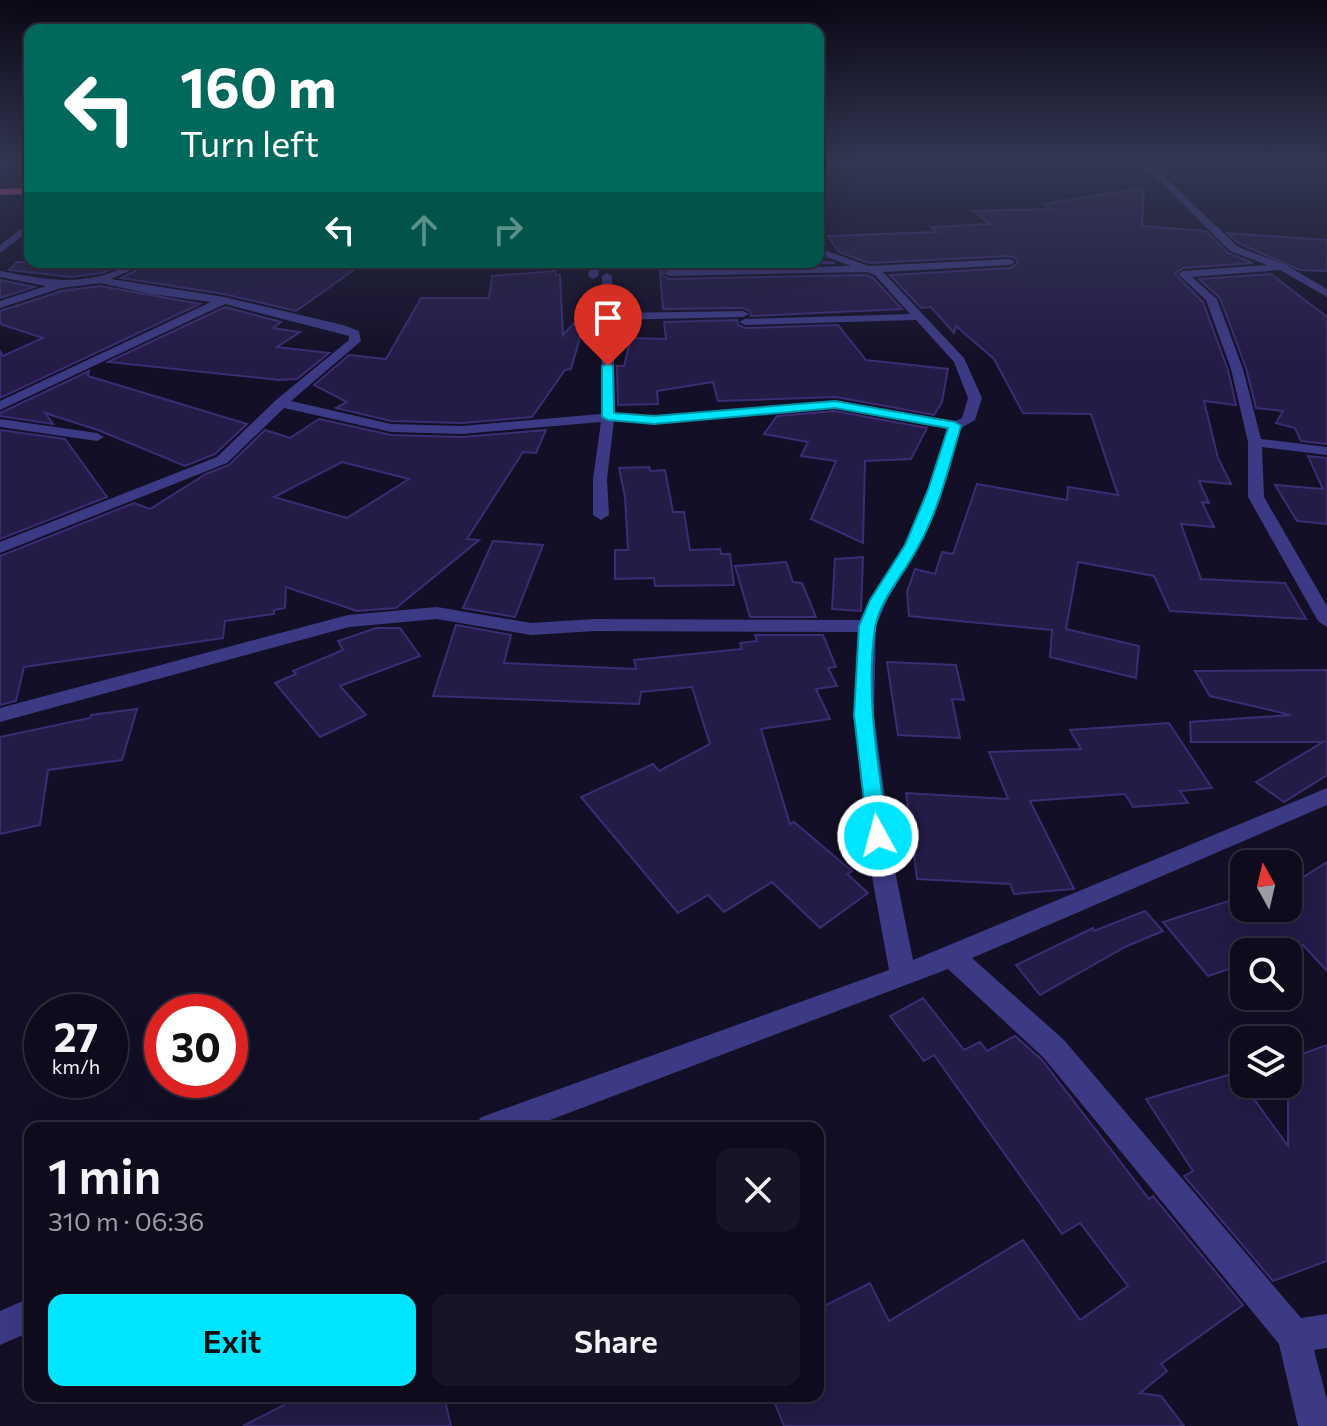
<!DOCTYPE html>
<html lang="en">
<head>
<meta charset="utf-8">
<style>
	:root { --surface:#0e0b1c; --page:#171425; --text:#f1f3f6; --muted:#9b9ba3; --line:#2e2b3b; --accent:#00e5ff }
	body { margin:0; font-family:Commissioner,sans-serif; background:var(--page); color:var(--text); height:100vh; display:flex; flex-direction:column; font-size:30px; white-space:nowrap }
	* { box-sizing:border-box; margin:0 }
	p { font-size:26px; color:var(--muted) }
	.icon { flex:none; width:44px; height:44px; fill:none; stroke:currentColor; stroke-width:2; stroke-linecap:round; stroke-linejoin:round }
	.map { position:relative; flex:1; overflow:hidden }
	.panel { position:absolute; left:24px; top:1122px; width:800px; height:280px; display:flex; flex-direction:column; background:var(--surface); border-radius:16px; box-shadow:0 8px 32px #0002,0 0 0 2px var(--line) }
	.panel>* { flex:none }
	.banner { position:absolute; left:24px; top:24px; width:800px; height:244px; border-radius:16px; box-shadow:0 8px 32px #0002,0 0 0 2px var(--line); background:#00695c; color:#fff; overflow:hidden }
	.needle { width:52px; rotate:352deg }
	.fabs { position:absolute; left:1230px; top:850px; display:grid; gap:16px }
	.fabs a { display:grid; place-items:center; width:72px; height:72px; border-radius:16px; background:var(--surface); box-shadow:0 8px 32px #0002,0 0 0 2px var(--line); font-size:40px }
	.speed { position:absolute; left:24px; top:994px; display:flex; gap:16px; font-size:40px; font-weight:700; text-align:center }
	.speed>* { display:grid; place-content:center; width:104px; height:104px; border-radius:50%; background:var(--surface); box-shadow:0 8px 32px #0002,0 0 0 2px var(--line); line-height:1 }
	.speed small { font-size:20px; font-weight:400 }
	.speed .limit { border:12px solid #d22; background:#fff; color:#111 }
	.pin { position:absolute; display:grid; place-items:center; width:68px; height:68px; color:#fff; margin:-82px -34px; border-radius:50% 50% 50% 0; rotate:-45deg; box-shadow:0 0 8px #0007 }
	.pin .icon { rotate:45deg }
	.me { position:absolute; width:88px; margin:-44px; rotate:353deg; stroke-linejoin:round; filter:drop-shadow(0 0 6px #0008) }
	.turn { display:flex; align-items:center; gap:28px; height:168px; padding:0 24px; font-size:36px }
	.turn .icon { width:104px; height:104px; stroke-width:2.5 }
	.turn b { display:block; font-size:56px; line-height:68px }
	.lanes { display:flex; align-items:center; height:76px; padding:0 24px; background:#0003; justify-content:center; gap:40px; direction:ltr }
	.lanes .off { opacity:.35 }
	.round { display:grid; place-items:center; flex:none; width:84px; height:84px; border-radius:16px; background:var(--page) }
	.overview { display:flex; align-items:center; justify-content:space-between; height:136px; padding:0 24px }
	h1 { font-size:48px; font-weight:600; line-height:60px }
	.action { display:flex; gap:16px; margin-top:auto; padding:16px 24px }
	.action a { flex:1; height:92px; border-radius:16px; background:var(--accent); color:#111; font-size:32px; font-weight:600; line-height:92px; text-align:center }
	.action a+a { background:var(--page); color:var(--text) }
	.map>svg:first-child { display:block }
	.building { fill:#241b47; stroke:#3b2d73; stroke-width:2; fill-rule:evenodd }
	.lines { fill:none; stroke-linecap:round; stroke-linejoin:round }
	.street { fill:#3d3a85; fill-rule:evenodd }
	.highway { fill:#ff4fa3; fill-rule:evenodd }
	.route { fill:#00e5ff; stroke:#0095a6; stroke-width:2 }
</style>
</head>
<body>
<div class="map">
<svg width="1327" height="1426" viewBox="0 0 1327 1426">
	<rect width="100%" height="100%" fill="#130f26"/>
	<g class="building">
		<path d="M1144,188L1142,226L1206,231L1228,253L1253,263L1183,268L1175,274L1203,302L1228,370L1236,405L1204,401L1218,458L1231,484L1199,481L1209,503L1202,502L1214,527L1181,524L1201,579L1285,583L1306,619L1170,611L1154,576L1078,562L1066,629L1139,646L1136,678L1050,657L1052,630L909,616L907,592L915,569L935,574L942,552L953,554L977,484L1067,500L1068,487L1118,495L1091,414L1023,413L994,359L956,326L954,333L931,307L921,308L890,275L1010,268L1018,263L1017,259L1010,256L869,263L839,252L828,236L937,232L931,227L990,224L973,211L1051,209L1044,204Z"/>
		<path d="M1227,233L1327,240V271L1300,270L1240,244Z"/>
		<path d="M17,262H131L101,273L71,277L9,270Z"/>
		<path d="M152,262H365L296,311L224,294L121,278Z"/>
		<path d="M659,262H831L835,263L669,267L661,274L669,279L866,275L873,278L902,309L751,316L750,311L743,308L663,309Z"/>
		<path d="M555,271L556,275H560L563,335L576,321L584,323L571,369L565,370L532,417L462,423L391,421L336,408L347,402L314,385L349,355L386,359L421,298H489L492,276Z"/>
		<path d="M1271,274L1327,317V444L1301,441L1295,428L1276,423L1283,411L1256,408L1246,368L1220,298L1199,279Z"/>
		<path d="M0,280L34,287L0,298Z"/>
		<path d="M100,286L200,304L0,398V351L3,356L43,338L0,324V311L62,291Z"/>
		<path d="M225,307L281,322L273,328L300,332L277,347L329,353L297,379L279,380L108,362Z"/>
		<path d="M737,320L738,325L745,328L838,325L866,360L948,369L942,402L934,415L836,397L718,401L713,382L657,391L658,404L618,405L617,366H624L631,338L666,339L664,322Z"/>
		<path d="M89,371L88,376L247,424L215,454L185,466L98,430L45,413L53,424L0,416V413Z"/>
		<path d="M835,411L927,428L911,459L865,461L863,543L811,519L836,461L801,456L808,442L764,434L777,416Z"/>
		<path d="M319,419L391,435L462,437L546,430L536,453L523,452L467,539L479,540L396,608L357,611L286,587L285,608L274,610V614L225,621L223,638L24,667L16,701L0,705V556L134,503L150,509L206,474L229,465L265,430L290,438ZM342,462L409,479L347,518L274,497Z"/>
		<path d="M0,430L65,439L107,497L0,539Z"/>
		<path d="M1308,456L1327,458V524L1297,521L1275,485L1323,489Z"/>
		<path d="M649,467L650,471L665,470L673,512H684L690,550L720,549L721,554H730L734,585L655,586L654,578L615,579V550H628L625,497L619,468Z"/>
		<path d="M493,541L543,545L515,617L463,608Z"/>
		<path d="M863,557L861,611L832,609L835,559Z"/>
		<path d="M786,562L793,582L802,583L816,617H750L735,566Z"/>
		<path d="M456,625L511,635L504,663L636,669L634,660L742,649L740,643L757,641L755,635H823L836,667L828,668L837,686L816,689L830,719L761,729L790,824L794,822L852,871L847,874L868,893L820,928L772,882L724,912L708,895L678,913L581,797L653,764L659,771L710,744L692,687L641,692L639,704L433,696Z"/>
		<path d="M376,628H400L420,656L340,686L366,715L320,737L275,683L296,674L293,671L343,650L338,641Z"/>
		<path d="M887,662L956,665L964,700L952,699L960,738L898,735Z"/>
		<path d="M1327,670V775L1284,802L1256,782L1323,742H1191L1190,722L1291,715L1210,696L1195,671Z"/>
		<path d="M137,709L122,760L48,770L40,825L0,834V737L90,718L91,715Z"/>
		<path d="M1169,723L1212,788L1180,791L1188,803L1133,807L1125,794L1030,801L1074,889L1014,894L1010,884L917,879L906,793L1008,799L989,752L1081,749L1070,730Z"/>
		<path d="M1327,862V971L1303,945L1282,952H1244V964L1208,976L1163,922L1244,896V908H1288V887Z"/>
		<path d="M1145,911L1163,931L1127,946L1040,995L1016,965L1093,928L1094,931Z"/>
		<path d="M923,998L964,1050L980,1042L987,1051L1015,1036L1042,1060L1149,1199L1153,1196L1243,1305L1161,1364L1167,1371L1140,1393L1161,1396L1184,1426H784L772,1396H818V1309L870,1283L889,1321L1023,1240L1080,1320L1128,1286L1080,1223L1062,1234L934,1055L924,1061L890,1016Z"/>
		<path d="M1327,1045V1261L1273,1281L1184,1176L1193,1171L1146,1099L1235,1073L1288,1146V1059Z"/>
		<path d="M283,1396H444L451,1426H243L284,1405Z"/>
	</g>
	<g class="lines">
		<g class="street">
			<path d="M1139,160H1147L1238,247L1286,265L1327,289V297L1280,270L1192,277L1217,299L1243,369L1261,439L1327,447V455L1262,447L1264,497L1327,606V627L1318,621L1248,497V442L1231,369L1206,300L1178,274L1183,271L1267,265L1230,251Z"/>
			<path d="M30,222V230L0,253V245Z"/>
			<path d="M818,248L869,266L1010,259L1015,262L1010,265L883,272L964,358L982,398L975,420L961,428L943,490L920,545L887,600L876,626L874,715L894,866L913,960L1327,788V805L972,958L1064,1040L1301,1318L1327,1314V1348L1314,1350L1327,1400V1426H1298L1279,1344L1044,1058L948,969L529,1128H476L480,1118L490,1114L889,970L870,866L854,715L858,632L595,631L531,635L437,619L349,627L0,722V708L348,615L437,607L531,623L595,619L860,620C872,593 890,571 904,545C923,508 935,468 947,429L835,408L654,424L614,421L607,479L609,515L601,520L593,515V479L601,422L462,434L391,432L284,408L227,463L0,553V542L217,457L276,400L349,340V336L225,304L0,410V401L211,302L151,294L100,283L61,288L0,308V301L46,286L0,277V271C33,277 62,284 95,277C114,274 129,262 149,262L111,279L224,297L343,325L359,331L361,341L291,401L391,424L462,426L601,414L602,320H581L575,317L581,314L602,313V276L607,273L612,276L613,313L743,311L749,314L743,317L613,320L615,413L654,416L835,400L953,422L962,418L968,398L954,362L916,320L745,325L739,322L745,319L910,314L875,275L867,272L669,276L664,273L669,270L851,266L818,254Z"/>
			<path d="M591,262H601L598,276L593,279L588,276Z"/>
			<path d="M0,419L97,433L104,437L97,441L0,427Z"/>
			<path d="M30,1298V1332L0,1345V1311Z"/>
		</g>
		<path class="highway" d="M30,188V194L0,195V189Z"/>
	</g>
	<linearGradient id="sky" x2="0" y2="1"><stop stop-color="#0a0815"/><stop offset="0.45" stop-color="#333752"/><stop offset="1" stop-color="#333752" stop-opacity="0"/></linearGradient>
	<rect width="1327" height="359" fill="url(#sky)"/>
	<path class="route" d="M608,363L613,366L614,413L654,416L835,401L955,422L961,426C949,466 939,510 918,547C905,573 880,599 875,628C865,697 879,768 888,836L885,841H871L868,836L854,715L859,626L870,600L905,545L928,490L948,428L835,408L654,424L608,420L602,417V366Z"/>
</svg>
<div class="fabs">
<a><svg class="needle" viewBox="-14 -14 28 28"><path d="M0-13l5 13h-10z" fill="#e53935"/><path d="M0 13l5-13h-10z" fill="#9b9ba3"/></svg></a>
<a><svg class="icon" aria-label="search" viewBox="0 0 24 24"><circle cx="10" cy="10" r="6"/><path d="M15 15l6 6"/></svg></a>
<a><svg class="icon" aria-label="layers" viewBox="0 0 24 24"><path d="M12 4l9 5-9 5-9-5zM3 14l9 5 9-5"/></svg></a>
</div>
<div class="speed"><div>27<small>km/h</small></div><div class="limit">30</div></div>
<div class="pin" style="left:608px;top:366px;background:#d93025"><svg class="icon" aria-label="arrive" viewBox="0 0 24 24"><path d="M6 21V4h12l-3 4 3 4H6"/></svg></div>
<svg class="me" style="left:878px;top:836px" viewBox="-20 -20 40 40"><circle r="17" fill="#00e5ff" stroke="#fff" stroke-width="3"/><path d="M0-11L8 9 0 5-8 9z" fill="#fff"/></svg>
<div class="banner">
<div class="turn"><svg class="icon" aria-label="left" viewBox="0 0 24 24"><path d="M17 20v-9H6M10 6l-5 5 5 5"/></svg><div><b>160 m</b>Turn left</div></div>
<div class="lanes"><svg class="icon" aria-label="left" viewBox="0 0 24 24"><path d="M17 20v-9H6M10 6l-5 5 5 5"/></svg><svg class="icon off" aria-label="ahead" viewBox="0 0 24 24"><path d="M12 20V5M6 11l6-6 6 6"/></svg><svg class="icon off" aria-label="right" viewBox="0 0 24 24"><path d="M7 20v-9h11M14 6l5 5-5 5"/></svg></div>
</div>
<section class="panel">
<div class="overview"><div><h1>1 min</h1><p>310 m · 06:36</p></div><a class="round"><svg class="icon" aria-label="close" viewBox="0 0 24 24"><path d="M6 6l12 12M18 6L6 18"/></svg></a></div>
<div class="action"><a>Exit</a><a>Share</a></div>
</section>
</div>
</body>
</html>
